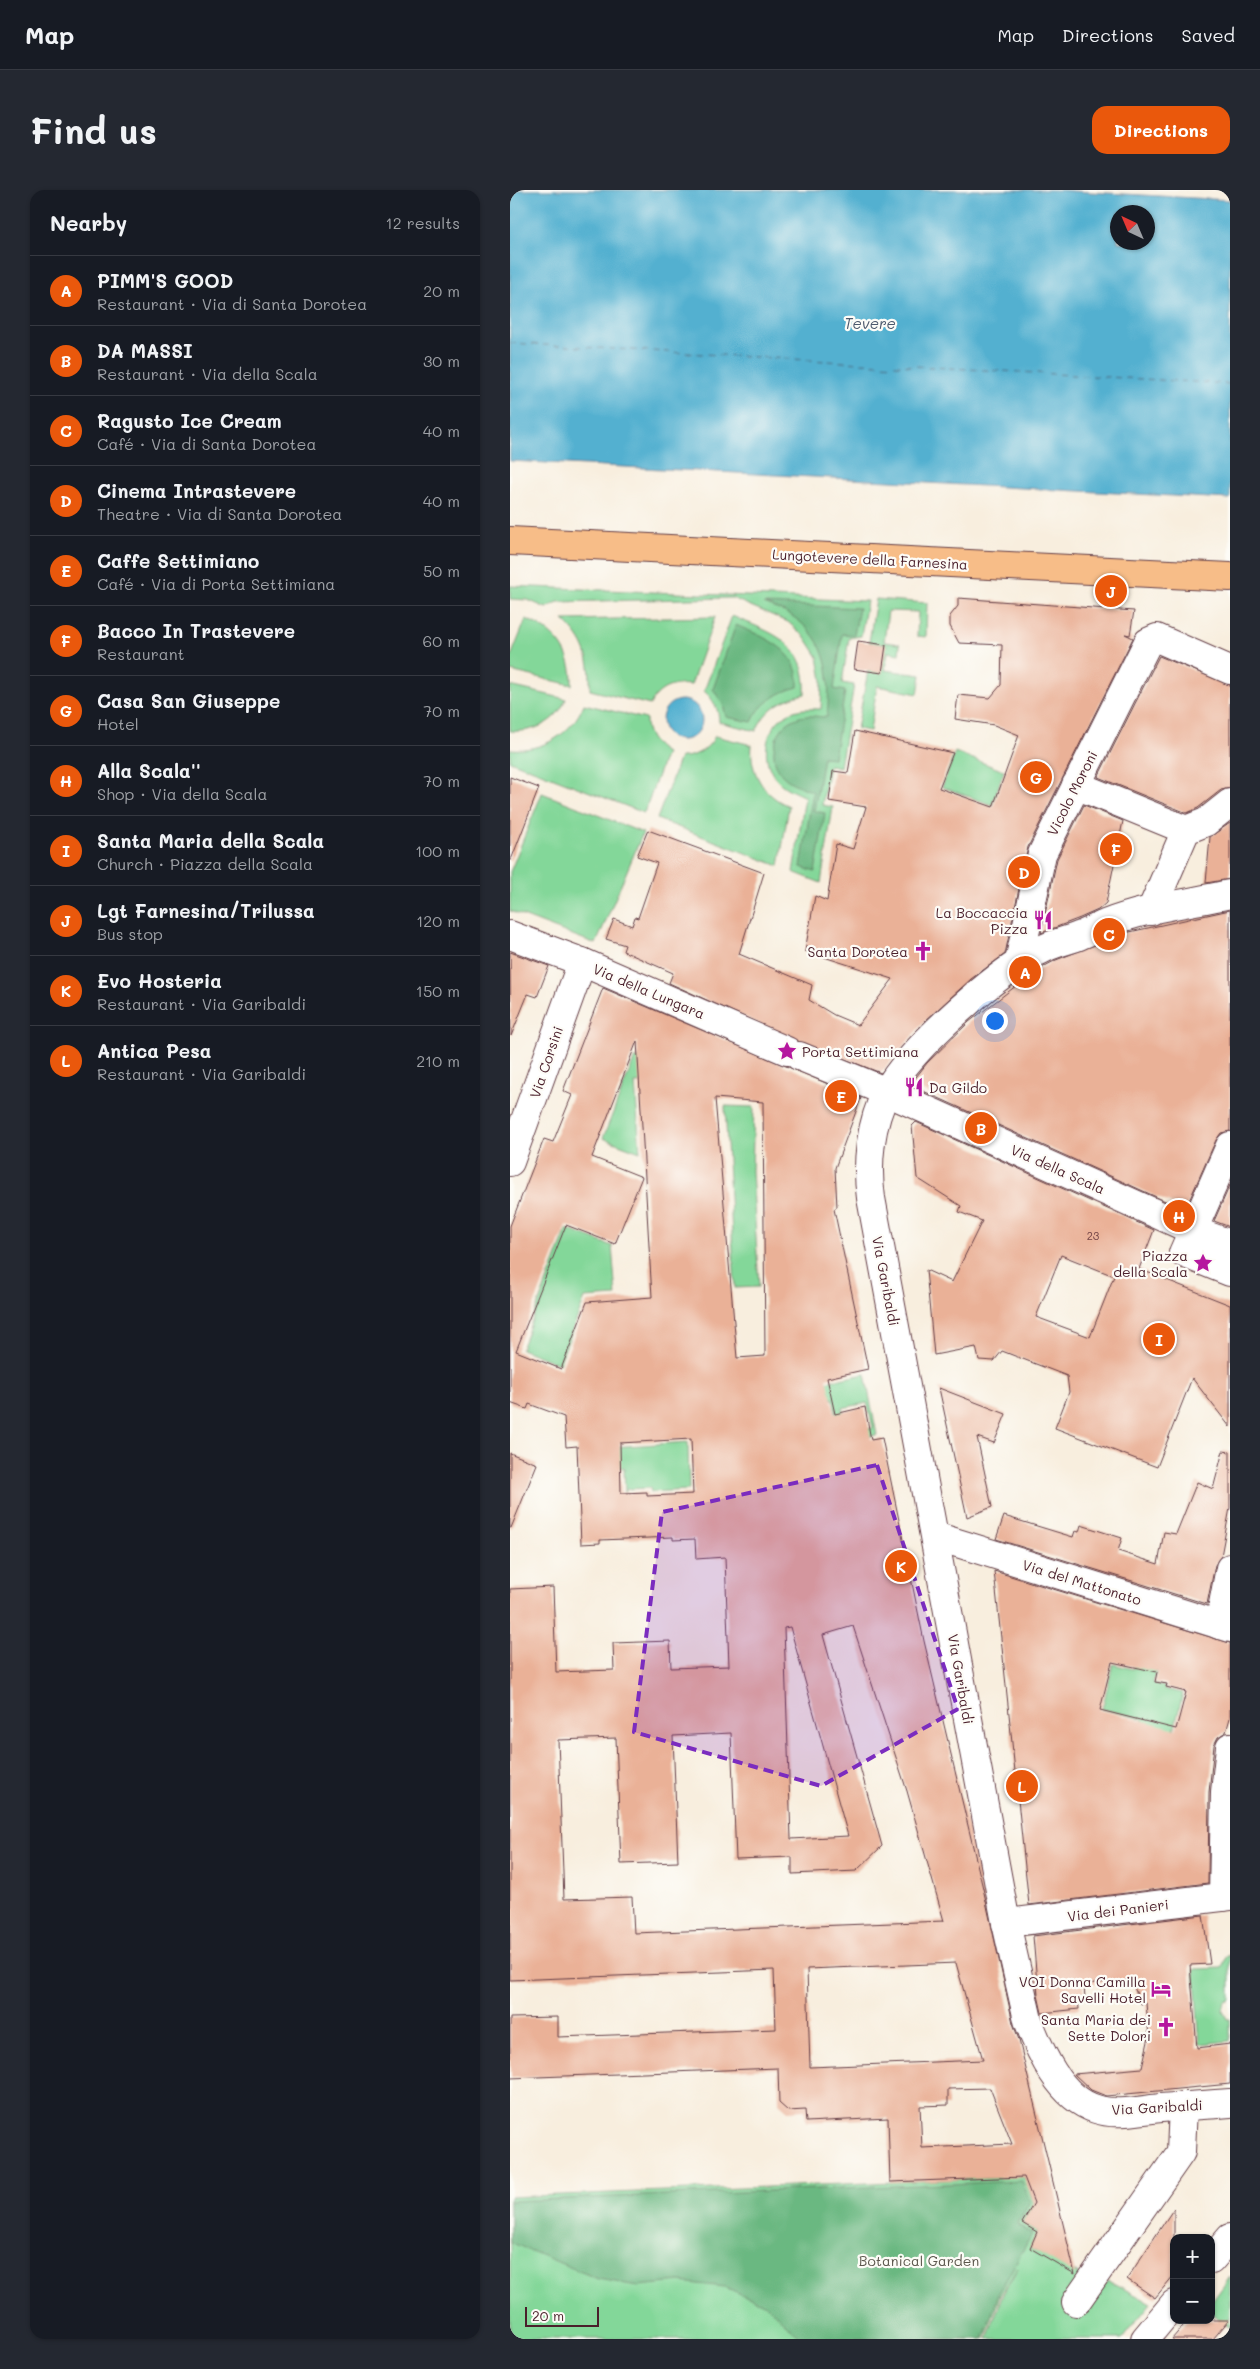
<!DOCTYPE html>
<html lang="en">
<head>
<meta charset="utf-8">
<style>
  :root { --surface:#171b24; --page:#242831; --text:#f1f3f6; --muted:#9ea1a6; --line:#363941; --accent:#ea580c }
  body { margin:0; font-family:Mali,sans-serif; background:var(--page); color:var(--text) }
  .controls { position:absolute; right:15px; bottom:15px; display:grid; overflow:hidden; border-radius:10px; box-shadow:0 1px 4px #0004 }
  .controls button { width:45px; height:45px; display:grid; place-items:center; padding:0; border:0; border-bottom:1px solid var(--line); background:var(--surface); color:var(--text); font:25px sans-serif }
  .compass { position:absolute; left:600px; top:15px; width:45px; height:45px; border-radius:50%; background:var(--surface); box-shadow:0 1px 4px #0004; rotate:316deg }
  .scale { position:absolute; left:15px; bottom:12px; width:74px; box-sizing:border-box; padding-left:5px; border:2px solid #4a1f2b; border-top:0; font-size:14px; line-height:18px; white-space:nowrap; color:#4a1f2b; -webkit-text-stroke:4px #fdfcf7; paint-order:stroke }
  .you { position:absolute; left:484px; top:830px; width:18px; height:18px; margin:-12px; border:4px solid #fff; border-radius:50%; background:#1a73e8; box-shadow:0 0 0 8px #1a73e833 }
  .badge { display:grid; place-items:center; width:32px; height:32px; border-radius:50%; background:var(--accent); color:#fff; font-size:16px; font-weight:700 }
  .pin { position:absolute; translate:-50% -50%; border:2px solid #fff; box-shadow:0 1px 5px #0006 }
  .list { margin:0; padding:0; list-style:none }
  h2 { display:flex; justify-content:space-between; align-items:center; height:65px; margin:0; padding:0 20px; font-size:21px }
  h2 small { font-size:16px; font-weight:400; color:var(--muted) }
  .list li { display:grid; grid-template-columns:32px 1fr auto; gap:15px; align-items:center; box-sizing:border-box; height:70px; padding:0 20px; border-top:1px solid var(--line) }
  .list b { display:block; font-size:19px; white-space:nowrap }
  .list p { margin:0; font-size:16px; white-space:nowrap; color:var(--muted) }
  .list em { font-size:16px; font-style:normal; color:var(--muted) }
  .map { position:relative; flex:none; width:720px; height:2149px; overflow:hidden; border-radius:15px }
  header { display:flex; align-items:center; gap:30px; box-sizing:border-box; height:70px; padding:0 25px; background:var(--surface); border-bottom:1px solid var(--line) }
  header strong { font-size:24px }
  nav { display:flex; gap:28px; margin-inline-start:auto; font-size:18px }
  .intro { display:flex; align-items:center; justify-content:space-between; box-sizing:border-box; height:120px; padding:0 30px }
  h1 { margin:0; font-size:35px }
  .button { padding:12px 22px; border-radius:15px; background:var(--accent); color:#fff; font-size:18px; font-weight:700 }
  main { display:flex; gap:30px; padding:0 30px }
  aside { flex:1; background:var(--surface); border-radius:15px; box-shadow:0 1px 4px #0004 }
  .map>svg:first-child { display:block }
  .green { fill:#83d799; stroke:#667b62 }
  .forest { fill:#6ab881; stroke:#5a6c56 }
  .water { fill:#52b0d0; stroke:#4e687e; fill-rule:evenodd }
  .lines { fill:none; stroke-linecap:round; stroke-linejoin:round }
  .ferry { stroke:#4d596d; stroke-width:1; stroke-dasharray:6 5; stroke-linecap:butt }
  .building { fill:#eab197; fill-rule:evenodd }
  .minor-casing { stroke:#643e46; stroke-width:30 }
  .major-casing { stroke:#643e46; stroke-width:30 }
  .minor { stroke:#fff; stroke-width:28 }
  .major { stroke:#f7bd88; stroke-width:28 }
  .marked { fill:#7b2cbf; fill-opacity:0.2; stroke:#7b2cbf; stroke-width:4; stroke-dasharray:10 6; stroke-linejoin:round }
  .labels { text-anchor:middle; dominant-baseline:central; stroke-width:4.5; stroke-linejoin:round; paint-order:stroke }
  .number-label { font-size:11px; fill:#724446 }
  .street-label { font-size:14px; fill:#4a1f2b; stroke:#fdfcf7 }
  .poi-label { font-size:14px; fill:#4a1f2b; stroke:#fdfcf7; text-anchor:end }
  .park-label { font-size:14px; fill:#5b564c; stroke:#fdfcf7 }
  .water-label { font-size:15px; font-style:italic; fill:#4d596d; stroke:#fdfcf7 }
</style>
</head>
<body>
<header>
<strong>Map</strong>
<nav><a>Map</a><a>Directions</a><a>Saved</a></nav>
</header>
<div class="intro"><h1>Find us</h1><a class="button">Directions</a></div>
<main>
<aside>
<h2>Nearby<small>12 results</small></h2>
<ul class="list">
<li><span class="badge">A</span><div><b>PIMM'S GOOD</b><p>Restaurant · Via di Santa Dorotea</p></div><em>20 m</em></li>
<li><span class="badge">B</span><div><b>DA MASSI</b><p>Restaurant · Via della Scala</p></div><em>30 m</em></li>
<li><span class="badge">C</span><div><b>Ragusto Ice Cream</b><p>Café · Via di Santa Dorotea</p></div><em>40 m</em></li>
<li><span class="badge">D</span><div><b>Cinema Intrastevere</b><p>Theatre · Via di Santa Dorotea</p></div><em>40 m</em></li>
<li><span class="badge">E</span><div><b>Caffe Settimiano</b><p>Café · Via di Porta Settimiana</p></div><em>50 m</em></li>
<li><span class="badge">F</span><div><b>Bacco In Trastevere</b><p>Restaurant</p></div><em>60 m</em></li>
<li><span class="badge">G</span><div><b>Casa San Giuseppe</b><p>Hotel</p></div><em>70 m</em></li>
<li><span class="badge">H</span><div><b>Alla Scala''</b><p>Shop · Via della Scala</p></div><em>70 m</em></li>
<li><span class="badge">I</span><div><b>Santa Maria della Scala</b><p>Church · Piazza della Scala</p></div><em>100 m</em></li>
<li><span class="badge">J</span><div><b>Lgt Farnesina/Trilussa</b><p>Bus stop</p></div><em>120 m</em></li>
<li><span class="badge">K</span><div><b>Evo Hosteria</b><p>Restaurant · Via Garibaldi</p></div><em>150 m</em></li>
<li><span class="badge">L</span><div><b>Antica Pesa</b><p>Restaurant · Via Garibaldi</p></div><em>210 m</em></li>
</ul>
</aside>
<div class="map">
<svg width="720" height="2149" viewBox="0 0 720 2149">
  <rect width="100%" height="100%" fill="#fdfcf7"/>
  <filter id="ink" filterUnits="userSpaceOnUse"><feTurbulence type="fractalNoise" baseFrequency=".02" numOctaves="2"/><feDisplacementMap in="SourceGraphic" scale="10" xChannelSelector="R" yChannelSelector="G"/><feConvolveMatrix kernelMatrix="1 2 1 2 8 2 1 2 1" color-interpolation-filters="sRGB"/></filter>
  <filter id="wash" filterUnits="userSpaceOnUse"><feTurbulence type="fractalNoise" baseFrequency=".0096" numOctaves="4" result="noise"/><feDisplacementMap in="SourceGraphic" scale="20" xChannelSelector="R" yChannelSelector="G"/><feGaussianBlur stdDeviation="1.12" result="paint"/><feColorMatrix in="noise" values="0 0 0 0 0 0 0 0 0 0 0 0 0 0 0 0 0 1.4 0 .05"/><feComposite in="paint" operator="in"/></filter>
  <g filter="url(#wash)">
    <rect width="100%" height="100%" fill="#f8eede"/>
    <!-- green -->
    <g class="green">
      <path d="M 0,396 L 357,411 L 351,446 L 339,448 L 332,493 L 344,495 L 330,577 L 319,575 L 312,615 L 323,617 L 311,693 L 283,682 L 295,607 C 285,602 273,598 266,589 C 248,567 256,531 284,521 C 293,518 302,519 311,519 L 312,490 L 308,467 L 295,447 L 278,432 L 222,408 L 48,412 L 36,418 L 18,410 L 0,409 Z"/>
      <polygon points="366,409 417,413 416,447 407,446 408,422 378,421 374,452 390,454 389,464 378,462 375,480 411,485 408,504 367,496 360,541 347,539 358,481 372,483 376,455 359,452"/>
      <path d="M 222,426 C 262,443 298,452 295,504 C 272,509 256,518 246,541 L 209,532 C 209,519 203,509 194,501 Z"/>
      <path d="M 205,427 L 181,495 C 163,493 148,498 140,515 L 80,500 C 81,470 76,451 53,430 Z"/>
      <path d="M 16,429 C 46,442 63,462 62,495 L 0,481 L 0,469 Z"/>
      <path d="M 0,496 L 56,509 C 47,532 24,543 0,541 Z"/>
      <path d="M 74,514 L 136,529 C 135,543 144,556 156,563 L 134,623 L 0,571 L 0,559 C 33,562 62,544 74,514 Z"/>
      <path d="M 205,546 L 242,555 C 239,582 254,606 279,616 L 269,676 L 147,629 L 170,567 C 184,568 199,559 205,546 Z"/>
      <polygon points="445,562 494,581 482,615 432,597"/>
      <polygon points="32,603 133,643 86,754 0,721 0,682"/>
      <polygon points="125,867 178,890 125,893 130,962 93,948"/>
      <polygon points="215,916 244,917 242,981 249,1097 225,1098"/>
      <polygon points="57,1039 102,1056 106,1106 75,1108 49,1174 11,1159"/>
      <polygon points="355,1184 367,1245 357,1247 356,1239 363,1238 357,1213 332,1218 334,1225 327,1227 323,1208 294,1214 290,1197"/>
      <polygon points="178,1252 179,1300 141,1302 140,1298 117,1299 115,1303 114,1278 72,1279 71,1259"/>
      <polygon points="624,1471 647,1477 643,1493 655,1496 654,1499 673,1503 660,1557 629,1549 633,1529 592,1519 603,1474 623,1479"/>
      <polygon points="720,1765 720,1810 715,1812 713,1821 717,1829 720,1829 720,1851 690,1854 684,1779 712,1778 716,1767"/>
      <polygon points="514,1987 524,2013 512,2033 527,2042 520,2058 588,2094 593,2095 599,2091 641,2113 612,2149 477,2149 493,2104 508,2077 491,2104 475,2149 0,2149 0,2007"/>
      <polygon points="720,2087 720,2138 701,2122 701,2113"/>
    </g>
    <!-- forest -->
    <g class="forest">
      <path d="M 254,414 L 349,418 L 344,445 L 332,444 L 324,499 L 335,501 L 324,568 L 313,567 L 304,621 L 315,623 L 305,682 L 291,677 L 303,602 C 293,597 281,594 273,586 C 256,568 264,536 287,528 C 297,524 307,527 317,527 C 321,487 320,451 282,426 C 274,421 263,418 254,414 Z"/>
      <path d="M 226,435 C 255,448 290,459 288,497 C 268,502 250,513 242,532 L 216,527 L 213,514 L 203,499 Z"/>
      <polygon points="512,1991 520,2012 507,2034 522,2044 489,2103 473,2149 292,2149 256,2115 215,2097 170,2092 128,2096 88,2089 0,2052 0,2011"/>
    </g>
    <!-- water -->
    <g class="water">
      <path d="M 0,0 L 544,0 L 720,10 L 720,309 L 0,271 ZM 608,22 L 638,22 L 638,52 L 608,52 Z"/>
      <circle cx="172" cy="530" r="20"/>
    </g>
    <g class="lines">
      <!-- ferry -->
      <polyline class="ferry" points="0,153 720,194"/>
    </g>
    <g id="blocks">
      <!-- building -->
      <g class="building">
        <polygon points="448,408 624,421 620,445 615,444 623,448 518,657 495,764 461,789 415,831 371,883 288,851 159,793 163,783 113,761 115,755 96,749 104,729 122,736 125,727 128,728 147,673 127,666 138,640 254,683 229,764 302,795 299,810 324,825 348,835 383,789 295,761 305,706 317,711 326,654 343,659 356,617 319,611 323,581 338,583 345,541 443,563 429,598 483,617 509,545 484,535 445,529 448,505 480,508 491,495 492,455 449,453 440,436 440,426 448,416"/>
        <polygon points="348,451 376,455 372,483 344,479"/>
        <polygon points="649,466 720,495 720,598 711,600 688,618 677,623 588,587"/>
        <polygon points="0,587 29,598 1,670 0,670"/>
        <polygon points="574,615 613,631 596,713 588,720 570,728 531,743 547,669"/>
        <polygon points="720,633 720,689 696,693 700,647"/>
        <polygon points="720,720 720,941 711,943 706,950 675,1020 400,895 417,873 459,832 524,782 546,770 615,743"/>
        <polygon points="0,762 39,776 27,807 18,804 1,846"/>
        <path d="M 93,798 L 351,908 L 325,978 L 327,1017 L 324,1019 L 358,1179 L 317,1188 L 325,1224 L 355,1217 L 361,1250 L 372,1248 L 414,1451 L 475,1707 L 503,1833 L 509,1850 L 565,2084 L 520,2058 L 527,2042 L 512,2033 L 524,2013 L 514,1987 L 380,1992 L 378,1928 L 296,1932 L 295,1920 L 278,1921 L 269,1913 L 268,1878 L 0,1888 L 0,1828 L 48,1827 L 48,1847 L 266,1839 L 264,1780 L 0,1790 L 0,1399 L 43,1397 L 46,1482 L 104,1480 L 103,1453 L 160,1451 L 161,1478 L 219,1476 L 215,1367 L 186,1369 L 185,1349 L 163,1350 L 163,1347 L 90,1350 L 90,1353 L 71,1354 L 67,1256 L 56,1257 L 54,1227 L 19,1214 L 17,1219 L 0,1213 L 0,1036 L 34,949 L 43,952 L 62,905 L 53,901 ZM 127,851 L 142,1107 L 77,1112 L 51,1179 L 6,1161 L 56,1035 L 105,1054 L 132,987 L 82,967 ZM 205,908 L 253,912 L 255,1166 L 227,1168 ZM 181,1249 L 183,1304 L 137,1306 L 137,1302 L 111,1303 L 110,1253 ZM 343,1436 L 397,1601 L 434,1731 L 124,1743 L 122,1707 L 54,1709 L 48,1550 L 106,1548 L 111,1674 L 168,1672 L 163,1546 L 221,1543 L 226,1669 L 282,1667 L 282,1684 L 346,1681 L 372,1656 L 313,1445 ZM 280,1437 L 338,1646 L 281,1649 L 274,1438 ZM 446,1773 L 473,1870 L 300,1877 L 297,1779 ZM 480,1898 L 502,1954 L 412,1958 L 410,1916 L 438,1915 L 438,1899 Z"/>
        <path d="M 406,932 L 644,1040 L 629,1079 L 720,1115 L 720,1237 L 682,1188 L 647,1277 L 545,1238 L 559,1202 L 557,1186 L 492,1161 L 484,1171 L 469,1170 L 466,1157 L 424,1165 L 416,1080 L 442,1092 L 472,1031 L 449,1022 L 451,1016 L 407,988 L 402,936 ZM 551,1065 L 604,1086 L 580,1147 L 526,1127 Z"/>
        <polygon points="720,995 720,1037 704,1031"/>
        <polygon points="429,1198 496,1224 484,1253 467,1247 482,1317 457,1327"/>
        <polygon points="713,1261 720,1262 720,1318 711,1366 705,1375 697,1414 486,1349 494,1326 563,1347 565,1341 569,1342 571,1335 612,1348 608,1361 648,1374 654,1342 666,1344 687,1292 703,1299"/>
        <polygon points="0,1263 27,1274 1,1338 0,1338"/>
        <path d="M 484,1381 L 720,1453 L 720,1528 L 716,1542 L 708,1547 L 704,1555 L 699,1602 L 698,1693 L 519,1715 ZM 602,1472 L 647,1482 L 645,1492 L 657,1494 L 656,1497 L 676,1502 L 666,1539 L 590,1520 Z"/>
        <polygon points="693,1725 700,1774 680,1775 687,1858 720,1854 720,1894 596,1906 581,1900 564,1884 632,1878 639,1847 636,1813 631,1814 621,1790 574,1794 575,1808 568,1808 569,1819 532,1823 528,1805 523,1746"/>
        <polygon points="664,2018 664,2085 645,2108 617,2089"/>
        <polygon points="678,2130 719,2130 703,2149 662,2149"/>
      </g>
    </g>
  </g>
  <g filter="url(#ink)">
    <use href="#blocks" fill-opacity="0" stroke="#643e46" stroke-width="1"/>
    <g class="lines">
      <defs>
        <g id="minor">
          <polyline points="566,595 676,640"/>
          <path d="M 720,704 C 679,713 634,718 595,734 C 587,737 579,742 571,745 C 560,750 547,752 535,758 C 489,779 402,857 377,901 C 360,933 356,974 361,1008 L 496,1733 L 518,1830 C 530,1862 550,1908 586,1919 C 605,1926 631,1920 651,1918 C 674,1916 697,1915 720,1913"/>
          <polyline points="641,721 676,640 696,632 720,613"/>
          <polyline points="0,745 72,772 277,861"/>
          <polyline points="509,772 532,664 638,452 647,448 720,480"/>
          <polyline points="289,866 377,902 682,1040 720,1054"/>
          <polyline points="720,956 673,1063 720,1082"/>
          <polyline points="0,972 72,772"/>
          <polyline points="425,1346 720,1438"/>
          <polyline points="709,1435 720,1378"/>
          <polyline points="713,1707 715,1602 720,1557"/>
          <polyline points="496,1733 720,1706"/>
          <polyline points="701,2070 720,2048"/>
          <polyline points="566,2112 671,1962 673,1916"/>
          <polyline points="635,2149 664,2114"/>
        </g>
        <polyline id="major" points="0,351 720,387"/>
      </defs>
      <!-- minor casing -->
      <use href="#minor" class="minor-casing"/>
      <!-- major casing -->
      <use href="#major" class="major-casing"/>
      <!-- minor -->
      <use href="#minor" class="minor"/>
      <!-- major -->
      <use href="#major" class="major"/>
    </g>
  </g>
  <!-- marked area -->
  <path class="marked" d="M 367,1275 L 448,1519 L 311,1596 L 124,1542 L 152,1322 Z"/>
  <!-- icons -->
  <defs>
    <symbol id="restaurant-bare" viewBox="-9 -9 18 18"><path d="M-5-6h1v4h1v-4h1v4h1v-4h1v5L-1.5 .5V6h-2V.5L-5-1ZM5-6V6H3V1.5H1.5Q1.5-4 5-6Z" fill="#b5179e" stroke="#fdfcf7" stroke-width="2.5" paint-order="stroke"/></symbol>
    <symbol id="church-bare" viewBox="-9 -9 18 18"><path d="M-1.2-6h2.4v3.5h3.3v2.4h-3.3V6h-2.4V-.1h-3.3v-2.4h3.3Z" fill="#b5179e" stroke="#fdfcf7" stroke-width="2.5" paint-order="stroke"/></symbol>
    <symbol id="sight-bare" viewBox="-9 -9 18 18"><path d="M0-6L1.8-2.2L6-1.7L2.9 1.2L3.7 5.4L0 3.3L-3.7 5.4L-2.9 1.2L-6-1.7L-1.8-2.2Z" fill="#b5179e" stroke="#fdfcf7" stroke-width="2.5" paint-order="stroke"/></symbol>
    <symbol id="hotel-bare" viewBox="-9 -9 18 18"><path d="M-6-4.5h1.5V1H6V5H4.5V3h-9V5H-6ZM-4 0a1.8 1.8 0 1 1 3.6 0ZM.5 0V-2.5h3Q6-2.5 6 0Z" fill="#b5179e" stroke="#fdfcf7" stroke-width="2.5" paint-order="stroke"/></symbol>
  </defs>
  <g fill-rule="evenodd">
    <use href="#restaurant-bare" x="519" y="716" width="28" height="28"/>
    <use href="#church-bare" x="399" y="747" width="28" height="28"/>
    <use href="#sight-bare" x="263" y="847" width="28" height="28"/>
    <use href="#restaurant-bare" x="390" y="883" width="28" height="28"/>
    <use href="#sight-bare" x="679" y="1059" width="28" height="28"/>
    <use href="#hotel-bare" x="637" y="1785" width="28" height="28"/>
    <use href="#church-bare" x="642" y="1823" width="28" height="28"/>
  </g>
  <g class="labels">
    <!-- number labels -->
    <g class="number-label">
      <text x="583" y="1045">23</text>
    </g>
    <!-- street labels -->
    <g class="street-label">
      <text transform="translate(360 369) rotate(3)">Lungotevere della Farnesina</text>
      <text transform="translate(562 603) rotate(-63)">Vicolo Moroni</text>
      <text transform="translate(139 801) rotate(23)">Via della Lungara</text>
      <text transform="translate(36 872) rotate(-71)">Via Corsini</text>
      <text transform="translate(548 979) rotate(24)">Via della Scala</text>
      <text transform="translate(376 1091) rotate(79)">Via Garibaldi</text>
      <text transform="translate(572 1392) rotate(17)">Via del Mattonato</text>
      <text transform="translate(451 1489) rotate(80)">Via Garibaldi</text>
      <text transform="translate(608 1720) rotate(-7)">Via dei Panieri</text>
      <text transform="translate(647 1917) rotate(-3)">Via Garibaldi</text>
    </g>
    <!-- poi labels -->
    <g class="poi-label">
      <text x="518" y="722">La Boccaccia<tspan x="518" dy="16">Pizza</tspan></text>
      <text x="398" y="761">Santa Dorotea</text>
      <text x="292" y="861" text-anchor="start">Porta Settimiana</text>
      <text x="419" y="897" text-anchor="start">Da Gildo</text>
      <text x="678" y="1065">Piazza<tspan x="678" dy="16">della Scala</tspan></text>
      <text x="636" y="1791">VOI Donna Camilla<tspan x="636" dy="16">Savelli Hotel</tspan></text>
      <text x="641" y="1829">Santa Maria dei<tspan x="641" dy="16">Sette Dolori</tspan></text>
    </g>
    <!-- park labels -->
    <g class="park-label">
      <text x="409" y="2070">Botanical Garden</text>
    </g>
    <!-- water labels -->
    <g class="water-label">
      <text x="360" y="133">Tevere</text>
    </g>
  </g>
</svg>
<div class="controls">
<button>+</button>
<button>−</button>
</div>
<svg class="compass" viewBox="-18 -18 36 36"><path d="M0-13l5 13h-10z" fill="#e53935"/><path d="M0 13l5-13h-10z" fill="#9ea1a6"/></svg>
<div class="scale">20 m</div>
<div class="you"></div>
<div class="pin badge" style="left:515px;top:782px">A</div>
<div class="pin badge" style="left:471px;top:938px">B</div>
<div class="pin badge" style="left:599px;top:744px">C</div>
<div class="pin badge" style="left:514px;top:682px">D</div>
<div class="pin badge" style="left:331px;top:906px">E</div>
<div class="pin badge" style="left:606px;top:659px">F</div>
<div class="pin badge" style="left:526px;top:587px">G</div>
<div class="pin badge" style="left:669px;top:1026px">H</div>
<div class="pin badge" style="left:649px;top:1149px">I</div>
<div class="pin badge" style="left:601px;top:401px">J</div>
<div class="pin badge" style="left:391px;top:1376px">K</div>
<div class="pin badge" style="left:512px;top:1596px">L</div>
</div>
</main>
</body>
</html>
